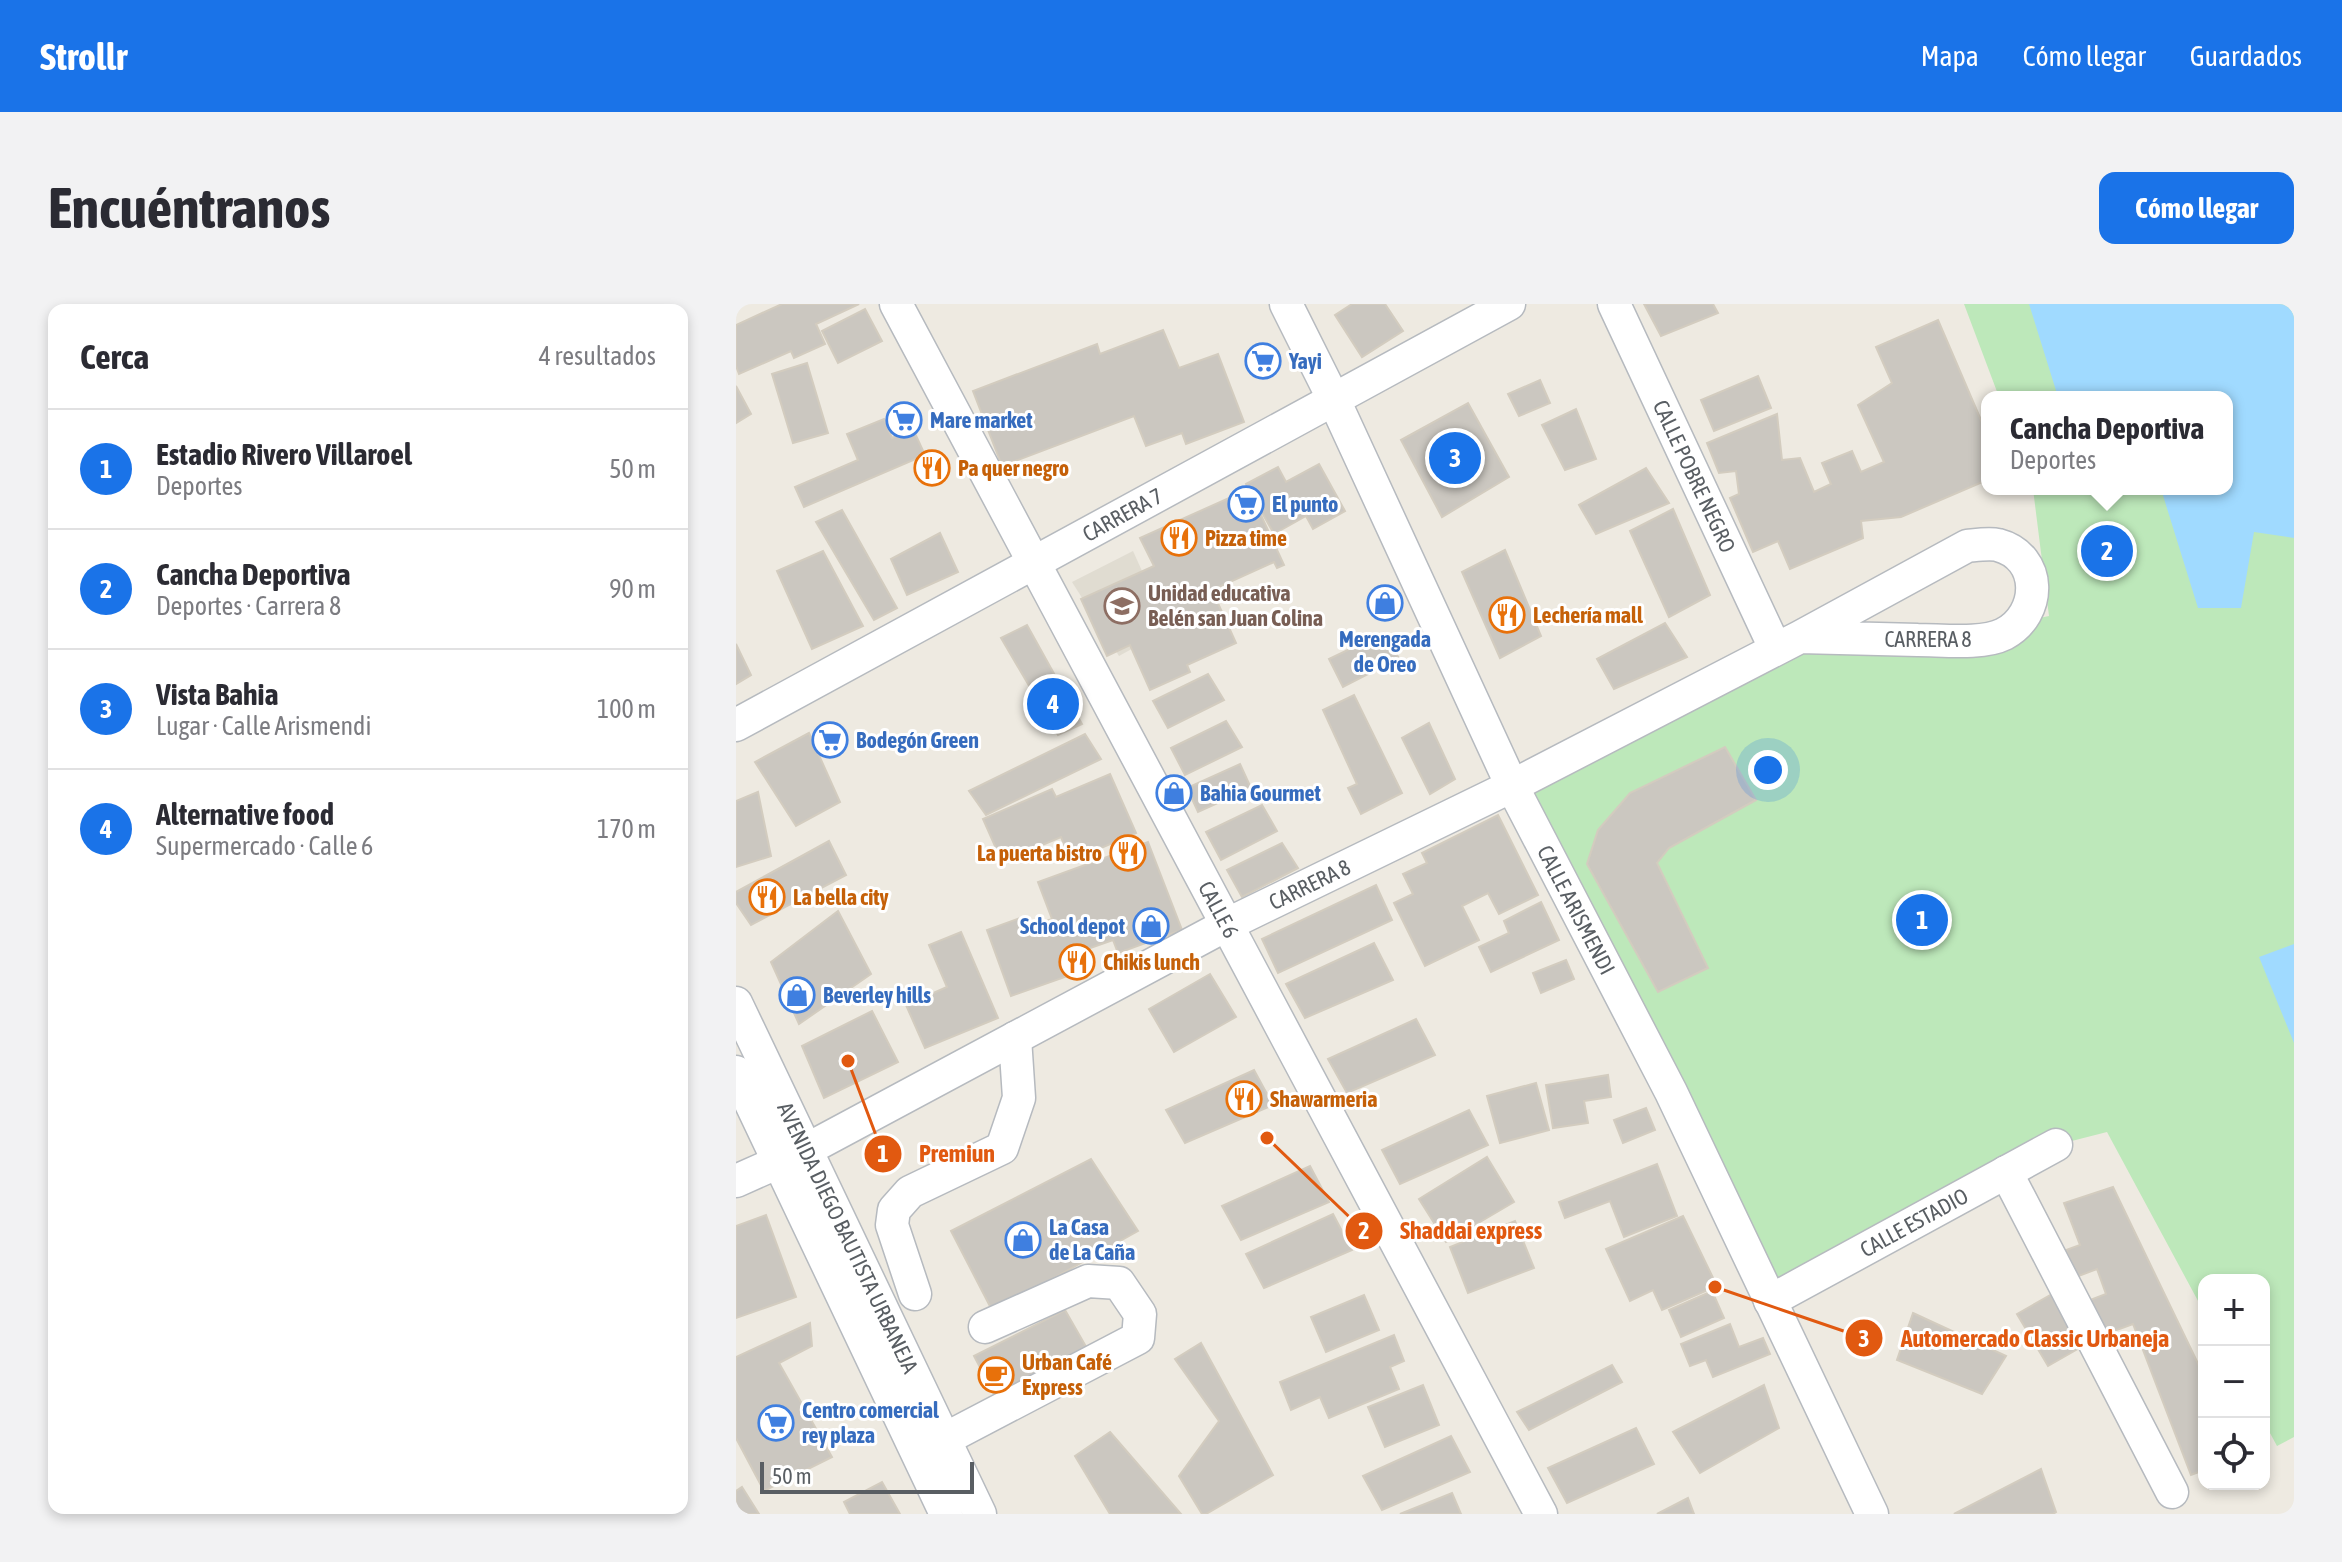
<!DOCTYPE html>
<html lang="es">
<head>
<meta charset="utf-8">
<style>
  :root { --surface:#fff; --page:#f2f2f3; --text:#2b2b33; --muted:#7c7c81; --line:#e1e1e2; --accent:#1a73e8 }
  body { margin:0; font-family:"Asap Condensed",sans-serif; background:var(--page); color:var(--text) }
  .controls { position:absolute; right:24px; bottom:24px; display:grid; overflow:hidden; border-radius:16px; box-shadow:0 4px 12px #0003 }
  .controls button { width:72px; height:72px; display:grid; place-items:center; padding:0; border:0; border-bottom:2px solid var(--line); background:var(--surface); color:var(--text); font:40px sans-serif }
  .scale { position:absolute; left:24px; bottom:20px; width:214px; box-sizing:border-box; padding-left:8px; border:4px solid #595e63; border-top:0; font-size:22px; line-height:28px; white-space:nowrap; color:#595e63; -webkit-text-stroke:6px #fff; paint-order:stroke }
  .you { position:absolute; left:1032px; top:466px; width:28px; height:28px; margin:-20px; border:6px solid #fff; border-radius:50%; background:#1a73e8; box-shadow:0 0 0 12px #1a73e833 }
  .badge { display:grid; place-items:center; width:52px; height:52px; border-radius:50%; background:var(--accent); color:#fff; font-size:26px; font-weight:700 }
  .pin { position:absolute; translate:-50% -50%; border:4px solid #fff; box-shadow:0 2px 8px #0006 }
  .popup { position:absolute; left:1245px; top:87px; width:252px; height:104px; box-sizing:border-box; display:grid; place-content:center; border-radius:16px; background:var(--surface); filter:drop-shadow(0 2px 6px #0005); font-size:26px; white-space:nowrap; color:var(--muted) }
  .popup b { font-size:30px; color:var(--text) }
  .popup::after { content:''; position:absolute; left:50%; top:100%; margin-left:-16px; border:16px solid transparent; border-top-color:var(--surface) }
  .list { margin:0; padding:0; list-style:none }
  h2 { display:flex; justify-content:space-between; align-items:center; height:104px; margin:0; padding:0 32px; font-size:34px }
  h2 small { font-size:26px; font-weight:400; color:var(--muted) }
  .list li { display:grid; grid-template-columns:52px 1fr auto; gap:24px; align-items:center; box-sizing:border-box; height:120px; padding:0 32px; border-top:2px solid var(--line) }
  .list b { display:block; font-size:30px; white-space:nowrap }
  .list p { margin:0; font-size:26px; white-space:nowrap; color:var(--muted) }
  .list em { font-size:26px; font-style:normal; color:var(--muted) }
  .icon { flex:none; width:44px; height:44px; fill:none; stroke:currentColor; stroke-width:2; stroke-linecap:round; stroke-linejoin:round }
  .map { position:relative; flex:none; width:1558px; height:1210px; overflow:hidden; border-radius:16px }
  header { display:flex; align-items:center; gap:48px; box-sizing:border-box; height:112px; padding:0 40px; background:var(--accent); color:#fff }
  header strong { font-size:38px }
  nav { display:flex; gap:44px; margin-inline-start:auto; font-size:28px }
  .intro { display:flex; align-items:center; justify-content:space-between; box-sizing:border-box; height:192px; padding:0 48px }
  h1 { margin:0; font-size:56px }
  .button { padding:20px 36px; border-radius:16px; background:var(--accent); color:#fff; font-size:28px; font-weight:700 }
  main { display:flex; gap:48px; padding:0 48px }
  aside { flex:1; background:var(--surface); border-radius:16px; box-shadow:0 4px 12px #0003 }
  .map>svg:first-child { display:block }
  .education { fill:#e0dcd1 }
  .green { fill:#bde8ba }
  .water { fill:#a0daff }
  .building { fill:#cbc7c0; stroke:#d3ccbf; stroke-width:2 }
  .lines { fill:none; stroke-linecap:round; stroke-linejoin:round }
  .minor-casing { stroke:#b6babf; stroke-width:35 }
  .minor { stroke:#fff; stroke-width:32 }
  .labels { text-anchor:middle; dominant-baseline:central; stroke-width:6; stroke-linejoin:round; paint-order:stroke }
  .shop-label { font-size:22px; font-weight:bold; fill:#366cbe; stroke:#fff; text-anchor:start }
  .food-label { font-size:22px; font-weight:bold; fill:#c56008; stroke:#fff; text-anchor:start }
  .street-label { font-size:22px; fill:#595e63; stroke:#fff }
  .education-label { font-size:22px; font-weight:bold; fill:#785e54; stroke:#fff; text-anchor:start }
  .leader { fill:none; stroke:#e15910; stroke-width:3 }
  .callout-dot { fill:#e15910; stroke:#fff; stroke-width:3 }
  .mark-label { font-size:24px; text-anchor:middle; font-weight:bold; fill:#fff }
  .callout-label { font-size:24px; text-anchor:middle; font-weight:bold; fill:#e15910; stroke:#fff; stroke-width:6; stroke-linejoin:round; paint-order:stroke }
</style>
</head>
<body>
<header>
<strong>Strollr</strong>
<nav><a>Mapa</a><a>Cómo llegar</a><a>Guardados</a></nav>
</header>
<div class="intro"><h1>Encuéntranos</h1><a class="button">Cómo llegar</a></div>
<main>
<aside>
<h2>Cerca<small>4 resultados</small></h2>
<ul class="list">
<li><span class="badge">1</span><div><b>Estadio Rivero Villaroel</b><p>Deportes</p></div><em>50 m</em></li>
<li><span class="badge">2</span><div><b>Cancha Deportiva</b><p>Deportes · Carrera 8</p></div><em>90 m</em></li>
<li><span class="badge">3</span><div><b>Vista Bahia</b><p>Lugar · Calle Arismendi</p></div><em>100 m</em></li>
<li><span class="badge">4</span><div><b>Alternative food</b><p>Supermercado · Calle 6</p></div><em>170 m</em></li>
</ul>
</aside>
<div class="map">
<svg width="1558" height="1210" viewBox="0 0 1558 1210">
  <rect width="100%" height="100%" fill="#eeeae1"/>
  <!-- education -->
  <polygon class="education" points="397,247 432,325 383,352 336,278"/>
  <!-- green -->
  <polygon class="green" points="1228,0 1558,0 1558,1133 1541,1142 1528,1118 1528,976 1468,976 1468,1008 1371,828 1320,841 1034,997 776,482 1064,333 1194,336 1313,312 1297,185 1491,185 1491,93 1263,93"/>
  <!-- water -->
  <g class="water">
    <polygon points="1293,0 1558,0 1558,234 1518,228 1505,304 1462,304 1425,185 1491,185 1491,93 1322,93"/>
    <polygon points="1558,640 1558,739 1523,653"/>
  </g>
  <!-- building -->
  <g class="building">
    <polygon points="46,0 123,0 80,20 89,40 58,54 55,47 3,70 0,62 0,21"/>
    <polygon points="616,0 649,0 667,27 626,53 599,11"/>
    <polygon points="908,0 977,0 982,9 925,32"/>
    <polygon points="129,5 146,37 102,59 86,27"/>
    <polygon points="1202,16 1251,130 1251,176 1165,213 1125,217 1127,234 1054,265 1042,237 1017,248 994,194 1003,190 1000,167 983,169 971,139 1041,110 1046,156 1064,154 1078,188 1095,180 1086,159 1116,147 1125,168 1148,158 1122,101 1156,79 1140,43"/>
    <polygon points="427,26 443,64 482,50 508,118 450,140 446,129 410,142 398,112 266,162 237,87 361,40 364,50"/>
    <polygon points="71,59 92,129 57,139 36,70"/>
    <polygon points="1022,72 1035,104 978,127 965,96"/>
    <polygon points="804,76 814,99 783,112 772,90"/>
    <polygon points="0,82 15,110 0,119"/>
    <polygon points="732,99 773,173 706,213 665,136"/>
    <polygon points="840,105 860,155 829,166 806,121"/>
    <polygon points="148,115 156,134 177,125 189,151 68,203 59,183 122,156 111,130"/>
    <polygon points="583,160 609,207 577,225 570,212 538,230 510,180 542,163 550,178"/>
    <polygon points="910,164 933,199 860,230 843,201"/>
    <polygon points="513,185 548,261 541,264 538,258 476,286 500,339 451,361 454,368 414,386 394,341 371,352 345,295 418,262 404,234"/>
    <polygon points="937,205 974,291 933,313 894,227"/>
    <polygon points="106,206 161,304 138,316 80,218"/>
    <polygon points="204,229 222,268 171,291 155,255"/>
    <polygon points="769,246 805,332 764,354 726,268"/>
    <polygon points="87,247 127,322 76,345 41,267"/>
    <polygon points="929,319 951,353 878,385 861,355"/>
    <polygon points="291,321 346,420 322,431 265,334"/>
    <polygon points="647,329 663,354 607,383 593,355"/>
    <polygon points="0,340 15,371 0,380"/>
    <polygon points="472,370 488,396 432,424 417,397"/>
    <polygon points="618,391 666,489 625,510 612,484 621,480 587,406"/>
    <polygon points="490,417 506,443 449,471 435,444"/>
    <polygon points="693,419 719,475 694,490 666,434"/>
    <polygon points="73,429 104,498 60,522 19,458"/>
    <polygon points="349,430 365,455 250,511 233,487"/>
    <polygon points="989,443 1020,496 933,544 921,559 972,664 922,688 851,560 862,526 894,489"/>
    <polygon points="504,460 515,484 462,508 451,484"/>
    <polygon points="374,470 400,529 335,557 325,533 266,558 247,515 316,485 320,493"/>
    <polygon points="22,488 35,552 0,563 0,497"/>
    <polygon points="526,501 541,527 485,556 470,528"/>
    <polygon points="762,511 802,591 763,610 752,589 726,602 743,636 689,662 658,599 677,590 667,570 691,559 686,549"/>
    <polygon points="93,537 110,571 15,621 0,599 0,588"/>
    <polygon points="412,538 446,626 382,649 377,636 340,649 346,667 275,692 251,626 284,614 288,625 316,615 302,578"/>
    <polygon points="546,539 562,564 506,593 491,566"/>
    <polygon points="640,581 656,616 542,669 526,635"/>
    <polygon points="805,598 823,636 755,668 743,643 773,629 768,617"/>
    <polygon points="102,607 135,670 63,720 35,658"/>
    <polygon points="225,628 262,714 189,744 170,701 211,683 193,641"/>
    <polygon points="638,639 657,676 569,714 550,680"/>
    <polygon points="830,656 838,675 805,689 797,669"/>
    <polygon points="474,670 500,713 438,748 413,705"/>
    <polygon points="136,707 162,758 88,794 66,742"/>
    <polygon points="680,715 699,751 611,789 592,755"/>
    <polygon points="518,766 537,801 449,839 430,806"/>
    <polygon points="872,771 875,793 848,797 852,819 817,824 810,781"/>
    <polygon points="800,779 813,826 764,839 751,792"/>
    <polygon points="910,804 919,826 887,839 878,816"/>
    <polygon points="733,806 752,841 664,880 646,846"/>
    <polygon points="751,853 778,898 710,938 683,895"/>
    <polygon points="355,855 402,927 257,1008 215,927"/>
    <polygon points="921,860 941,912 888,933 874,897 829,914 823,898"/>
    <polygon points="574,862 593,898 505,936 486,902"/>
    <polygon points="1377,883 1468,1072 1468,1166 1455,1171 1397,1020 1367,1031 1354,996 1370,990 1361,965 1340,973 1330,946 1344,941 1328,899"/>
    <polygon points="597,910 616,946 528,984 510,950"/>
    <polygon points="30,911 60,993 0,1014 0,922"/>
    <polygon points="947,912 981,982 926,1006 917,986 894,997 870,945"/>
    <polygon points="779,917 798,964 732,989 714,943"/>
    <polygon points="976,987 988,1014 945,1033 933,1006"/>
    <polygon points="1316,990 1347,1042 1312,1062 1281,1010"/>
    <polygon points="628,991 643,1026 590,1048 575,1013"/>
    <polygon points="329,1006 352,1046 261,1096 238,1052"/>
    <polygon points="1177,1009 1270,1052 1246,1090 1161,1056"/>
    <polygon points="74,1019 76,1042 43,1059 96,1153 28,1187 0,1134 0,1053"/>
    <polygon points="994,1020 1003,1043 1027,1034 1034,1050 977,1073 970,1056 954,1062 945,1040"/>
    <polygon points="658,1031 668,1057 654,1063 663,1085 593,1114 584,1093 555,1106 544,1078"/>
    <polygon points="465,1039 537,1171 470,1210 466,1210 443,1172 483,1117 439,1055"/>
    <polygon points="876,1061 886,1078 793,1126 781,1108"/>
    <polygon points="687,1081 703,1121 649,1143 632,1103"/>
    <polygon points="1028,1081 1043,1124 964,1169 937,1128"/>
    <polygon points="900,1124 918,1160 831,1199 812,1164"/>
    <polygon points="374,1128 445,1210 374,1210 339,1152"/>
    <polygon points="715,1132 734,1168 646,1206 627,1172"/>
    <polygon points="1305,1165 1320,1208 1317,1210 1218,1210"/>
    <polygon points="146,1178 164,1210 114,1210 108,1198"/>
    <polygon points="6,1183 23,1210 0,1210 0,1187"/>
    <polygon points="716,1189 725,1210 664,1210"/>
    <polygon points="952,1194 958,1210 921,1210"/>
  </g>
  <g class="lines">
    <defs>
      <g id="minor">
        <path id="s1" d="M 160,0 L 805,1210"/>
        <path id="s2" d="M 550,0 L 598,96 L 776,482 L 935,788 L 1136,1210"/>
        <path id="s3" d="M 878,0 L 1039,344"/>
        <path id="s4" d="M 0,421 L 773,0"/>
        <path id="s5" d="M 0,699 L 244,1210"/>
        <polyline points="0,768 210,1210"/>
        <polyline points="1270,868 1436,1188"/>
        <path id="s6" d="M 0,877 L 70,846 L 492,620 L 776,482 L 1064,333 L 1231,242 C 1241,241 1253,239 1262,241 C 1307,253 1306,310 1268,330 C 1246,341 1206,336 1182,336 C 1142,335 1103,334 1064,333"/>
        <polyline points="179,990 156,921 158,906 174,888 266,844 283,794 279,734"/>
        <path id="s7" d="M 1034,997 L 1320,841"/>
        <polyline points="209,1135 402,1034 404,1010 383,979 352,977 249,1023"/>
      </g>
    </defs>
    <!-- minor casing -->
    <use href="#minor" class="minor-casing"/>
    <!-- minor -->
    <use href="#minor" class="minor"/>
  </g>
  <!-- icons -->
  <defs>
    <symbol id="supermarket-ring" viewBox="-11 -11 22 22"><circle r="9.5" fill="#fff" stroke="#3f7fe0" stroke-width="1.5"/><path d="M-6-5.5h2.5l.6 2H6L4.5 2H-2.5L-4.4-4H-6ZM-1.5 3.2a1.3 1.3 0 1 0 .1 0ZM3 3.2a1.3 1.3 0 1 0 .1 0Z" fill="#3f7fe0"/></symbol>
    <symbol id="restaurant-ring" viewBox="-11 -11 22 22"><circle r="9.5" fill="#fff" stroke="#e8710a" stroke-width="1.5"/><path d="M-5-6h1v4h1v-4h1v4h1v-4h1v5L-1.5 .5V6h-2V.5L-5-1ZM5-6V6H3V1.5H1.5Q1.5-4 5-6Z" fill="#e8710a"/></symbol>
    <symbol id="shop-ring" viewBox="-11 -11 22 22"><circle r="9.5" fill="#fff" stroke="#3f7fe0" stroke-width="1.5"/><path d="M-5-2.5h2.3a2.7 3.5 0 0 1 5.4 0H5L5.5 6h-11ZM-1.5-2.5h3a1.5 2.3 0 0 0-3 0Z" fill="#3f7fe0"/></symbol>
    <symbol id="school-ring" viewBox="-11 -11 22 22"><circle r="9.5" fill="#fff" stroke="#8d6e63" stroke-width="1.5"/><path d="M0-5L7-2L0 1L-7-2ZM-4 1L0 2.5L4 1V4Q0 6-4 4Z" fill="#8d6e63"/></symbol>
    <symbol id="cafe-ring" viewBox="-11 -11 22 22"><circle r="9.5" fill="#fff" stroke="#e8710a" stroke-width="1.5"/><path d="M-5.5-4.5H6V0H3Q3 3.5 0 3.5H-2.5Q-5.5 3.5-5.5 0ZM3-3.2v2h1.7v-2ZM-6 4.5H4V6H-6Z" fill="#e8710a"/></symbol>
  </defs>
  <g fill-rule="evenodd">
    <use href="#supermarket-ring" x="507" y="37" width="40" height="40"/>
    <use href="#supermarket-ring" x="148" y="96" width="40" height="40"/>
    <use href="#restaurant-ring" x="176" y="144" width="40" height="40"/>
    <use href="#supermarket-ring" x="490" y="180" width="40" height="40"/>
    <use href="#restaurant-ring" x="423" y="214" width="40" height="40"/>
    <use href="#shop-ring" x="629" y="279" width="40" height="40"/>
    <use href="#school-ring" x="366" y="282" width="40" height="40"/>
    <use href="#restaurant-ring" x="751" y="291" width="40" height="40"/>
    <use href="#supermarket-ring" x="74" y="416" width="40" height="40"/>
    <use href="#shop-ring" x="418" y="469" width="40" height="40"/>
    <use href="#restaurant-ring" x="372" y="529" width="40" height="40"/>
    <use href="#restaurant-ring" x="11" y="573" width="40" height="40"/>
    <use href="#shop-ring" x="395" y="602" width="40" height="40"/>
    <use href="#restaurant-ring" x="321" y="638" width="40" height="40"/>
    <use href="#shop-ring" x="41" y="671" width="40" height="40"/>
    <use href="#restaurant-ring" x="488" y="775" width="40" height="40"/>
    <use href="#shop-ring" x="267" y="916" width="40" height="40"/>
    <use href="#cafe-ring" x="240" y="1051" width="40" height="40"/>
    <use href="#supermarket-ring" x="20" y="1099" width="40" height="40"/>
  </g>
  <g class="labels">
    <!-- shop labels -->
    <g class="shop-label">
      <text x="553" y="57">Yayi</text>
      <text x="194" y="116">Mare market</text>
      <text x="536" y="200">El punto</text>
      <text x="649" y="335" text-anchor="middle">Merengada<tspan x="649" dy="25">de Oreo</tspan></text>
      <text x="120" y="436">Bodegón Green</text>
      <text x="464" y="489">Bahia Gourmet</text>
      <text x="389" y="622" text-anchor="end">School depot</text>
      <text x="87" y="691">Beverley hills</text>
      <text x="313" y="923">La Casa<tspan x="313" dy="25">de La Caña</tspan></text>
      <text x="66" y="1106">Centro comercial<tspan x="66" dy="25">rey plaza</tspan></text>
    </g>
    <!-- food labels -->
    <g class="food-label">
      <text x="222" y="164">Pa quer negro</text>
      <text x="469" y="234">Pizza time</text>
      <text x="797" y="311">Lechería mall</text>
      <text x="366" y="549" text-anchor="end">La puerta bistro</text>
      <text x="57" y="593">La bella city</text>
      <text x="367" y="658">Chikis lunch</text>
      <text x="534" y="795">Shawarmeria</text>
      <text x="286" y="1058">Urban Café<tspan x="286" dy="25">Express</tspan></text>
    </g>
    <!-- street labels -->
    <g class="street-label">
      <text stroke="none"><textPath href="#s3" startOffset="190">CALLE POBRE NEGRO</textPath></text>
      <text stroke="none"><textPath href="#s4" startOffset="440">CARRERA 7</textPath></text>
      <text x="1192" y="335">CARRERA 8</text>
      <text stroke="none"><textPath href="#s6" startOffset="646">CARRERA 8</textPath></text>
      <text stroke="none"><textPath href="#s1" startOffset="686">CALLE 6</textPath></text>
      <text stroke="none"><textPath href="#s2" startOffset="672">CALLE ARISMENDI</textPath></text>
      <text stroke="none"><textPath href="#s7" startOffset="164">CALLE ESTADIO</textPath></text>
      <text stroke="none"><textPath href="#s5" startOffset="260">AVENIDA DIEGO BAUTISTA URBANEJA</textPath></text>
    </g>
    <!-- education labels -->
    <g class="education-label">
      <text x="412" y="289">Unidad educativa<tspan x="412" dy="25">Belén san Juan Colina</tspan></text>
    </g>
  </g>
  <!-- callouts -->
  <path class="leader" d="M112 757L147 850M531 834L628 927M979 983L1128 1034"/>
  <g class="callout-dot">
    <circle cx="112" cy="757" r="8"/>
    <circle cx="531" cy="834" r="8"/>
    <circle cx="979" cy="983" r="8"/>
    <circle cx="147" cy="850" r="20"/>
    <circle cx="628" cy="927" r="20"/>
    <circle cx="1128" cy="1034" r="20"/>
  </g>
  <g class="mark-label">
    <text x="147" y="858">1</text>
    <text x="628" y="935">2</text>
    <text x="1128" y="1043">3</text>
  </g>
  <g class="callout-label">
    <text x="221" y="858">Premiun</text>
    <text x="735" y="935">Shaddai express</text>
    <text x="1299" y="1043">Automercado Classic Urbaneja</text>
  </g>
</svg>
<div class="controls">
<button>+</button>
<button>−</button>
<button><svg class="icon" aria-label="locate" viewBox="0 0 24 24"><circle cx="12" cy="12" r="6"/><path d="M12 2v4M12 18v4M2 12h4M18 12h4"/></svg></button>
</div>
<div class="scale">50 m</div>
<div class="you"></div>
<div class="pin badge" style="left:1186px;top:616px">1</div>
<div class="pin badge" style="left:1371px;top:247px">2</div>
<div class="popup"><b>Cancha Deportiva</b>Deportes</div>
<div class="pin badge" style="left:719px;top:154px">3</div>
<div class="pin badge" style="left:317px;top:400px">4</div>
</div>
</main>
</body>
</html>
